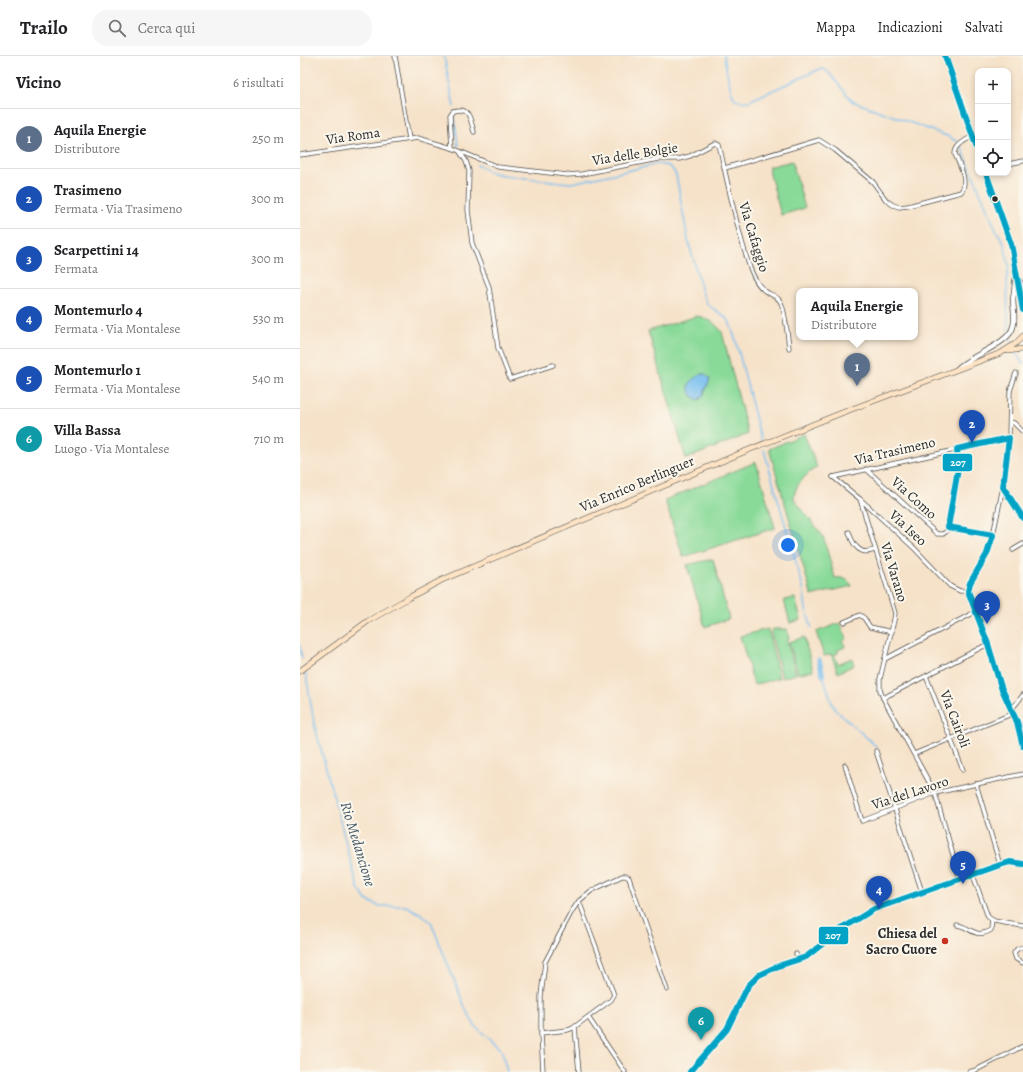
<!DOCTYPE html>
<html lang="it">
<head>
<meta charset="utf-8">
<style>
  :root { --surface:#fff; --page:#f6f6f6; --text:#202124; --muted:#757577; --line:#e0e0e0; --accent:#d93025 }
  body { margin:0; font-family:Alegreya,serif; background:var(--page); color:var(--text) }
  .controls { position:absolute; right:12px; top:12px; display:grid; overflow:hidden; border-radius:8px; box-shadow:0 2px 6px #0003 }
  .controls button { width:36px; height:36px; display:grid; place-items:center; padding:0; border:0; border-bottom:1px solid var(--line); background:var(--surface); color:var(--text); font:20px sans-serif }
  .you { position:absolute; left:488px; top:489px; width:14px; height:14px; margin:-10px; border:3px solid #fff; border-radius:50%; background:#1a73e8; box-shadow:0 0 0 6px #1a73e833 }
  .badge { display:grid; place-items:center; width:26px; height:26px; border-radius:50%; background:var(--accent); color:#fff; font-size:13px; font-weight:700 }
  .pin { position:absolute; translate:-50% -33px; filter:drop-shadow(0 1px 2px #0008) }
  .pin::after { content:''; position:absolute; top:21px; width:14px; height:12px; background:inherit; clip-path:polygon(0 0,100% 0,50% 100%) }
  .popup { position:absolute; left:496px; top:232px; width:122px; height:52px; box-sizing:border-box; display:grid; place-content:center; border-radius:8px; background:var(--surface); filter:drop-shadow(0 1px 3px #0005); font-size:13px; white-space:nowrap; color:var(--muted) }
  .popup b { font-size:15px; color:var(--text) }
  .popup::after { content:''; position:absolute; left:50%; top:100%; margin-left:-8px; border:8px solid transparent; border-top-color:var(--surface) }
  .list { margin:0; padding:0; list-style:none }
  h2 { display:flex; justify-content:space-between; align-items:center; height:52px; margin:0; padding:0 16px; font-size:17px }
  h2 small { font-size:13px; font-weight:400; color:var(--muted) }
  .list li { display:grid; grid-template-columns:26px 1fr auto; gap:12px; align-items:center; box-sizing:border-box; height:60px; padding:0 16px; border-top:1px solid var(--line) }
  .list b { display:block; font-size:15px; white-space:nowrap }
  .list p { margin:0; font-size:13px; white-space:nowrap; color:var(--muted) }
  .list em { font-size:13px; font-style:normal; color:var(--muted) }
  .icon { flex:none; width:22px; height:22px; fill:none; stroke:currentColor; stroke-width:2; stroke-linecap:round; stroke-linejoin:round }
  .map { position:relative; flex:none; width:723px; height:1016px; overflow:hidden }
  header { display:flex; align-items:center; gap:24px; box-sizing:border-box; height:56px; padding:0 20px; background:var(--surface); border-bottom:1px solid var(--line) }
  header strong { font-size:19px }
  nav { display:flex; gap:22px; margin-inline-start:auto; font-size:14px }
  .search { width:280px; height:36px; background:var(--page); display:flex; align-items:center; gap:10px; box-sizing:border-box; padding:0 14px; border-radius:16px; color:var(--muted); font-size:15px }
  main { display:flex }
  aside { flex:1; background:var(--surface) }
  .map>svg:first-child { display:block }
  .green { fill:#89da99; stroke:#5a8262; fill-rule:evenodd }
  .water { fill:#78bff0; stroke:#52758e }
  .lines { fill:none; stroke-linecap:round; stroke-linejoin:round }
  .stream { stroke:#78bff0; stroke-width:1.5 }
  .canal { stroke:#78bff0; stroke-width:5 }
  .minor-casing { stroke:#494643; stroke-width:5 }
  .tertiary-casing { stroke:#494643; stroke-width:6 }
  .secondary-casing { stroke:#494643; stroke-width:6 }
  .minor { stroke:#fff; stroke-width:3.5 }
  .tertiary { stroke:#fff; stroke-width:4.5 }
  .secondary { stroke:#fee4c5; stroke-width:5 }
  .bus-1-casing { stroke:#fbf7ec; stroke-width:9 }
  .bus-1 { stroke:#02a3c6; stroke-width:6 }
  .bus-dot { fill:#2b2b2b; stroke:#fbf7ec; stroke-width:1.5 }
  .poi-dot { fill:#c8321e; stroke:#fbf7ec; stroke-width:1.5 }
  .labels { text-anchor:middle; dominant-baseline:central; stroke-width:4; stroke-linejoin:round; paint-order:stroke }
  .street-label { font-size:14px; fill:#2b2b2b; stroke:#fbf7ec }
  .poi-label { font-size:14px; font-weight:bold; fill:#2b2b2b; stroke:#fbf7ec; text-anchor:end }
  .water-label { font-size:15px; font-style:italic; fill:#425766; stroke:#fbf7ec }
  .line-badge { stroke:#fbf7ec; stroke-width:1.5 }
  .badge-label { font-size:11px; text-anchor:middle; font-weight:bold; fill:#fff }
</style>
</head>
<body>
<header>
<strong>Trailo</strong>
<div class="search"><svg class="icon" aria-label="search" viewBox="0 0 24 24"><circle cx="10" cy="10" r="6"/><path d="M15 15l6 6"/></svg>Cerca qui</div>
<nav><a>Mappa</a><a>Indicazioni</a><a>Salvati</a></nav>
</header>
<main>
<aside>
<h2>Vicino<small>6 risultati</small></h2>
<ul class="list">
<li><span class="badge" style="background:#5c6f8a">1</span><div><b>Aquila Energie</b><p>Distributore</p></div><em>250 m</em></li>
<li><span class="badge" style="background:#1a4fb4">2</span><div><b>Trasimeno</b><p>Fermata · Via Trasimeno</p></div><em>300 m</em></li>
<li><span class="badge" style="background:#1a4fb4">3</span><div><b>Scarpettini 14</b><p>Fermata</p></div><em>300 m</em></li>
<li><span class="badge" style="background:#1a4fb4">4</span><div><b>Montemurlo 4</b><p>Fermata · Via Montalese</p></div><em>530 m</em></li>
<li><span class="badge" style="background:#1a4fb4">5</span><div><b>Montemurlo 1</b><p>Fermata · Via Montalese</p></div><em>540 m</em></li>
<li><span class="badge" style="background:#0f9aa8">6</span><div><b>Villa Bassa</b><p>Luogo · Via Montalese</p></div><em>710 m</em></li>
</ul>
</aside>
<div class="map">
<svg width="723" height="1016" viewBox="0 0 723 1016">
  <rect width="100%" height="100%" fill="#fbf7ec"/>
  <filter id="ink" filterUnits="userSpaceOnUse"><feTurbulence type="fractalNoise" baseFrequency=".025" numOctaves="2"/><feDisplacementMap in="SourceGraphic" scale="8" xChannelSelector="R" yChannelSelector="G"/><feConvolveMatrix kernelMatrix="1 2 1 2 8 2 1 2 1" color-interpolation-filters="sRGB"/></filter>
  <filter id="wash" filterUnits="userSpaceOnUse"><feTurbulence type="fractalNoise" baseFrequency=".012" numOctaves="4" result="noise"/><feDisplacementMap in="SourceGraphic" scale="16" xChannelSelector="R" yChannelSelector="G"/><feGaussianBlur stdDeviation="0.9" result="paint"/><feColorMatrix in="noise" values="0 0 0 0 0 0 0 0 0 0 0 0 0 0 0 0 0 1.4 0 .05"/><feComposite in="paint" operator="in"/></filter>
  <g filter="url(#wash)">
    <rect width="100%" height="100%" fill="#f6e2c9"/>
    <!-- green -->
    <g class="green">
      <polygon points="492,105 505,152 481,159 468,111"/>
      <path d="M 397,260 C 408,262 415,267 422,276 L 448,378 L 386,403 L 348,275 ZM 402,318 L 405,318 L 410,323 L 403,340 L 399,344 L 392,340 L 389,329 Z"/>
      <path d="M 504,378 L 517,411 C 505,419 494,429 494,443 L 523,480 L 535,522 C 543,521 548,523 552,530 L 510,540 L 511,537 L 469,393 Z"/>
      <polygon points="456,406 475,472 383,501 365,444"/>
      <polygon points="413,503 429,563 405,571 387,509"/>
      <polygon points="495,542 501,564 490,567 484,544"/>
      <polygon points="540,567 547,582 543,585 545,591 538,594 538,597 534,599 538,608 552,602 554,609 538,617 531,598 524,600 516,576"/>
      <polygon points="468,573 479,622 454,629 440,580"/>
      <polygon points="473,573 487,573 489,583 487,584 496,618 482,622 471,577"/>
      <polygon points="504,581 513,614 498,618 489,586"/>
    </g>
    <!-- water -->
    <path class="water" d="M 402,318 L 405,318 L 410,323 L 403,340 L 398,344 C 383,334 388,324 402,318 Z"/>
    <g class="lines">
      <!-- stream -->
      <g class="stream">
        <polyline points="144,0 154,51"/>
        <path d="M 424,0 C 426,10 429,38 436,44 C 440,47 444,45 449,45 L 518,14 L 524,13 L 529,17 L 552,45 L 647,80 L 658,86"/>
        <polyline points="154,56 158,90"/>
        <polyline points="661,90 696,174 704,187 709,210 707,222 708,274"/>
        <polyline points="177,109 190,116 202,119 260,126 272,127 358,108 369,110 373,114 376,119 388,184 403,239 408,249 424,260 429,265 436,285 461,384"/>
        <polyline points="710,282 711,287"/>
        <polyline points="715,296 723,308"/>
        <polyline points="464,394 503,531 506,553 511,571"/>
        <polyline points="0,590 2,602"/>
        <polyline points="6,618 14,667 58,832 66,844 79,850 106,850 121,858 131,866 166,954 175,970 202,995 207,1016"/>
        <polyline points="523,619 532,648 536,654 577,691"/>
      </g>
      <!-- canal -->
      <polyline class="canal" points="519,604 523,619"/>
    </g>
  </g>
  <g filter="url(#ink)">
    <g class="lines">
      <defs>
        <g id="minor">
          <polyline points="95,0 109,83"/>
          <path d="M 152,92 L 150,59 L 153,55 C 170,50 170,63 174,76"/>
          <polyline points="160,96 166,105 169,115 168,154 172,187 189,231 198,292 210,323 253,309"/>
          <path d="M 0,99 L 118,82 L 152,92 L 198,111 L 267,119 L 282,118 L 358,103 L 379,103 L 390,100 L 415,87 L 419,89 L 420,93 C 429,133 437,174 450,212 C 453,220 457,229 465,235 C 470,239 476,239 480,245 C 485,252 488,282 489,292"/>
          <polyline points="708,108 723,105"/>
          <path d="M 425,112 L 519,84 L 535,94 L 573,126 L 586,144 L 593,149 L 599,151 L 608,150 L 661,136 C 669,126 659,108 655,98 C 655,89 666,84 673,80"/>
          <polyline points="716,317 710,335 709,382 703,431 693,479 687,498 670,527 668,535 688,588 701,631 717,666 723,690"/>
          <polyline points="710,366 714,367 723,376"/>
          <polyline points="566,413 637,478 643,478 648,474 658,413 657,393"/>
          <polyline points="533,421 709,382"/>
          <polyline points="533,421 560,443 614,492 650,530 660,535 668,535"/>
          <polyline points="703,431 723,462"/>
          <polyline points="560,443 595,557 594,564 580,623 580,634 583,642 635,737 660,823"/>
          <polyline points="648,471 693,479"/>
          <path d="M 549,476 C 551,483 555,492 562,495 C 566,497 571,495 575,494"/>
          <polyline points="713,494 723,488"/>
          <polyline points="544,566 560,559 564,562 570,571 592,576"/>
          <polyline points="585,603 677,555"/>
          <polyline points="626,620 663,714"/>
          <polyline points="583,642 688,588"/>
          <polyline points="712,653 723,639"/>
          <polyline points="576,695 622,836"/>
          <polyline points="614,698 714,657"/>
          <polyline points="545,709 562,765 635,737 723,718"/>
          <polyline points="676,728 700,809"/>
          <polyline points="673,819 688,861 694,865 723,870"/>
          <path d="M 657,869 C 670,870 675,884 691,874 L 692,864"/>
          <polyline points="723,891 717,893 714,897 716,903 723,907"/>
          <polyline points="496,898 499,904"/>
          <polyline points="288,961 325,1016"/>
          <polyline points="275,971 279,1016"/>
          <polyline points="241,977 268,974 273,972 311,944 314,939 279,845"/>
          <polyline points="243,1016 241,977 241,940 245,906 272,855 279,845 291,835 322,820 326,820 329,822 367,934"/>
          <polyline points="669,1016 676,1014 723,990"/>
        </g>
        <g id="tertiary">
          <polyline points="645,0 678,95"/>
          <polyline points="686,117 711,188 723,254"/>
          <polyline points="718,222 723,231"/>
          <path d="M 657,313 C 671,299 709,288 713,271 C 716,262 713,252 713,243 C 714,237 715,230 715,224"/>
          <polyline points="390,1016 427,973 448,930 459,919 478,910 506,901 540,874 574,853 700,809 710,806 723,808"/>
        </g>
        <g id="secondary">
          <polyline points="708,295 723,293"/>
          <polyline points="0,615 68,565 110,541 142,524 446,395 544,356 701,297 715,288 723,280"/>
        </g>
      </defs>
      <!-- minor casing -->
      <use href="#minor" class="minor-casing"/>
      <!-- tertiary casing -->
      <use href="#tertiary" class="tertiary-casing"/>
      <!-- secondary casing -->
      <use href="#secondary" class="secondary-casing"/>
      <!-- minor -->
      <use href="#minor" class="minor"/>
      <!-- tertiary -->
      <use href="#tertiary" class="tertiary"/>
      <!-- secondary -->
      <use href="#secondary" class="secondary"/>
      <defs>
        <g id="bus-1">
          <polyline points="645,0 678,95"/>
          <polyline points="686,117 711,188 723,254"/>
          <polyline points="723,462 703,431 709,382 657,393 658,413 648,471 693,479 687,498 670,527 668,535 688,588 701,631 717,666 723,690"/>
          <polyline points="390,1016 427,973 448,930 459,919 478,910 506,901 540,874 574,853 700,809 710,806 723,808"/>
        </g>
      </defs>
      <!-- bus-1 casing -->
      <use href="#bus-1" class="bus-1-casing"/>
      <!-- bus-1 -->
      <use href="#bus-1" class="bus-1"/>
    </g>
  </g>
  <!-- markers -->
  <circle class="bus-dot" cx="695" cy="143" r="3.5"/>
  <circle class="poi-dot" cx="645" cy="885" r="4"/>
  <g class="labels">
    <!-- street labels -->
    <g class="street-label">
      <text transform="translate(53 80) rotate(-8)">Via Roma</text>
      <text transform="translate(335 98) rotate(-9)">Via delle Bolgie</text>
      <text transform="translate(454 181) rotate(73)">Via Cafaggio</text>
      <text transform="translate(595 395) rotate(-13)">Via Trasimeno</text>
      <text transform="translate(337 428) rotate(-23)">Via Enrico Berlinguer</text>
      <text transform="translate(614 442) rotate(42)">Via Como</text>
      <text transform="translate(608 472) rotate(43)">Via Iseo</text>
      <text transform="translate(594 516) rotate(73)">Via Varano</text>
      <text transform="translate(655 663) rotate(69)">Via Cairoli</text>
      <text transform="translate(610 737) rotate(-18)">Via del Lavoro</text>
    </g>
    <!-- poi labels -->
    <g class="poi-label">
      <text x="637" y="877">Chiesa del<tspan x="637" dy="16">Sacro Cuore</tspan></text>
    </g>
    <!-- water labels -->
    <g class="water-label">
      <text transform="translate(58 788) rotate(73)">Rio Medancione</text>
    </g>
  </g>
  <g class="line-badge">
    <rect x="642" y="397" width="31" height="19" rx="4" fill="#02a3c6"/>
    <rect x="518" y="870" width="31" height="19" rx="4" fill="#02a3c6"/>
  </g>
  <g class="badge-label">
    <text x="658" y="410">207</text>
    <text x="533" y="883">207</text>
  </g>
</svg>
<div class="controls">
<button>+</button>
<button>−</button>
<button><svg class="icon" aria-label="locate" viewBox="0 0 24 24"><circle cx="12" cy="12" r="6"/><path d="M12 2v4M12 18v4M2 12h4M18 12h4"/></svg></button>
</div>
<div class="you"></div>
<div class="pin badge" style="left:557px;top:330px;background:#5c6f8a">1</div>
<div class="popup"><b>Aquila Energie</b>Distributore</div>
<div class="pin badge" style="left:672px;top:387px;background:#1a4fb4">2</div>
<div class="pin badge" style="left:687px;top:568px;background:#1a4fb4">3</div>
<div class="pin badge" style="left:579px;top:853px;background:#1a4fb4">4</div>
<div class="pin badge" style="left:663px;top:828px;background:#1a4fb4">5</div>
<div class="pin badge" style="left:401px;top:984px;background:#0f9aa8">6</div>
</div>
</main>
</body>
</html>
